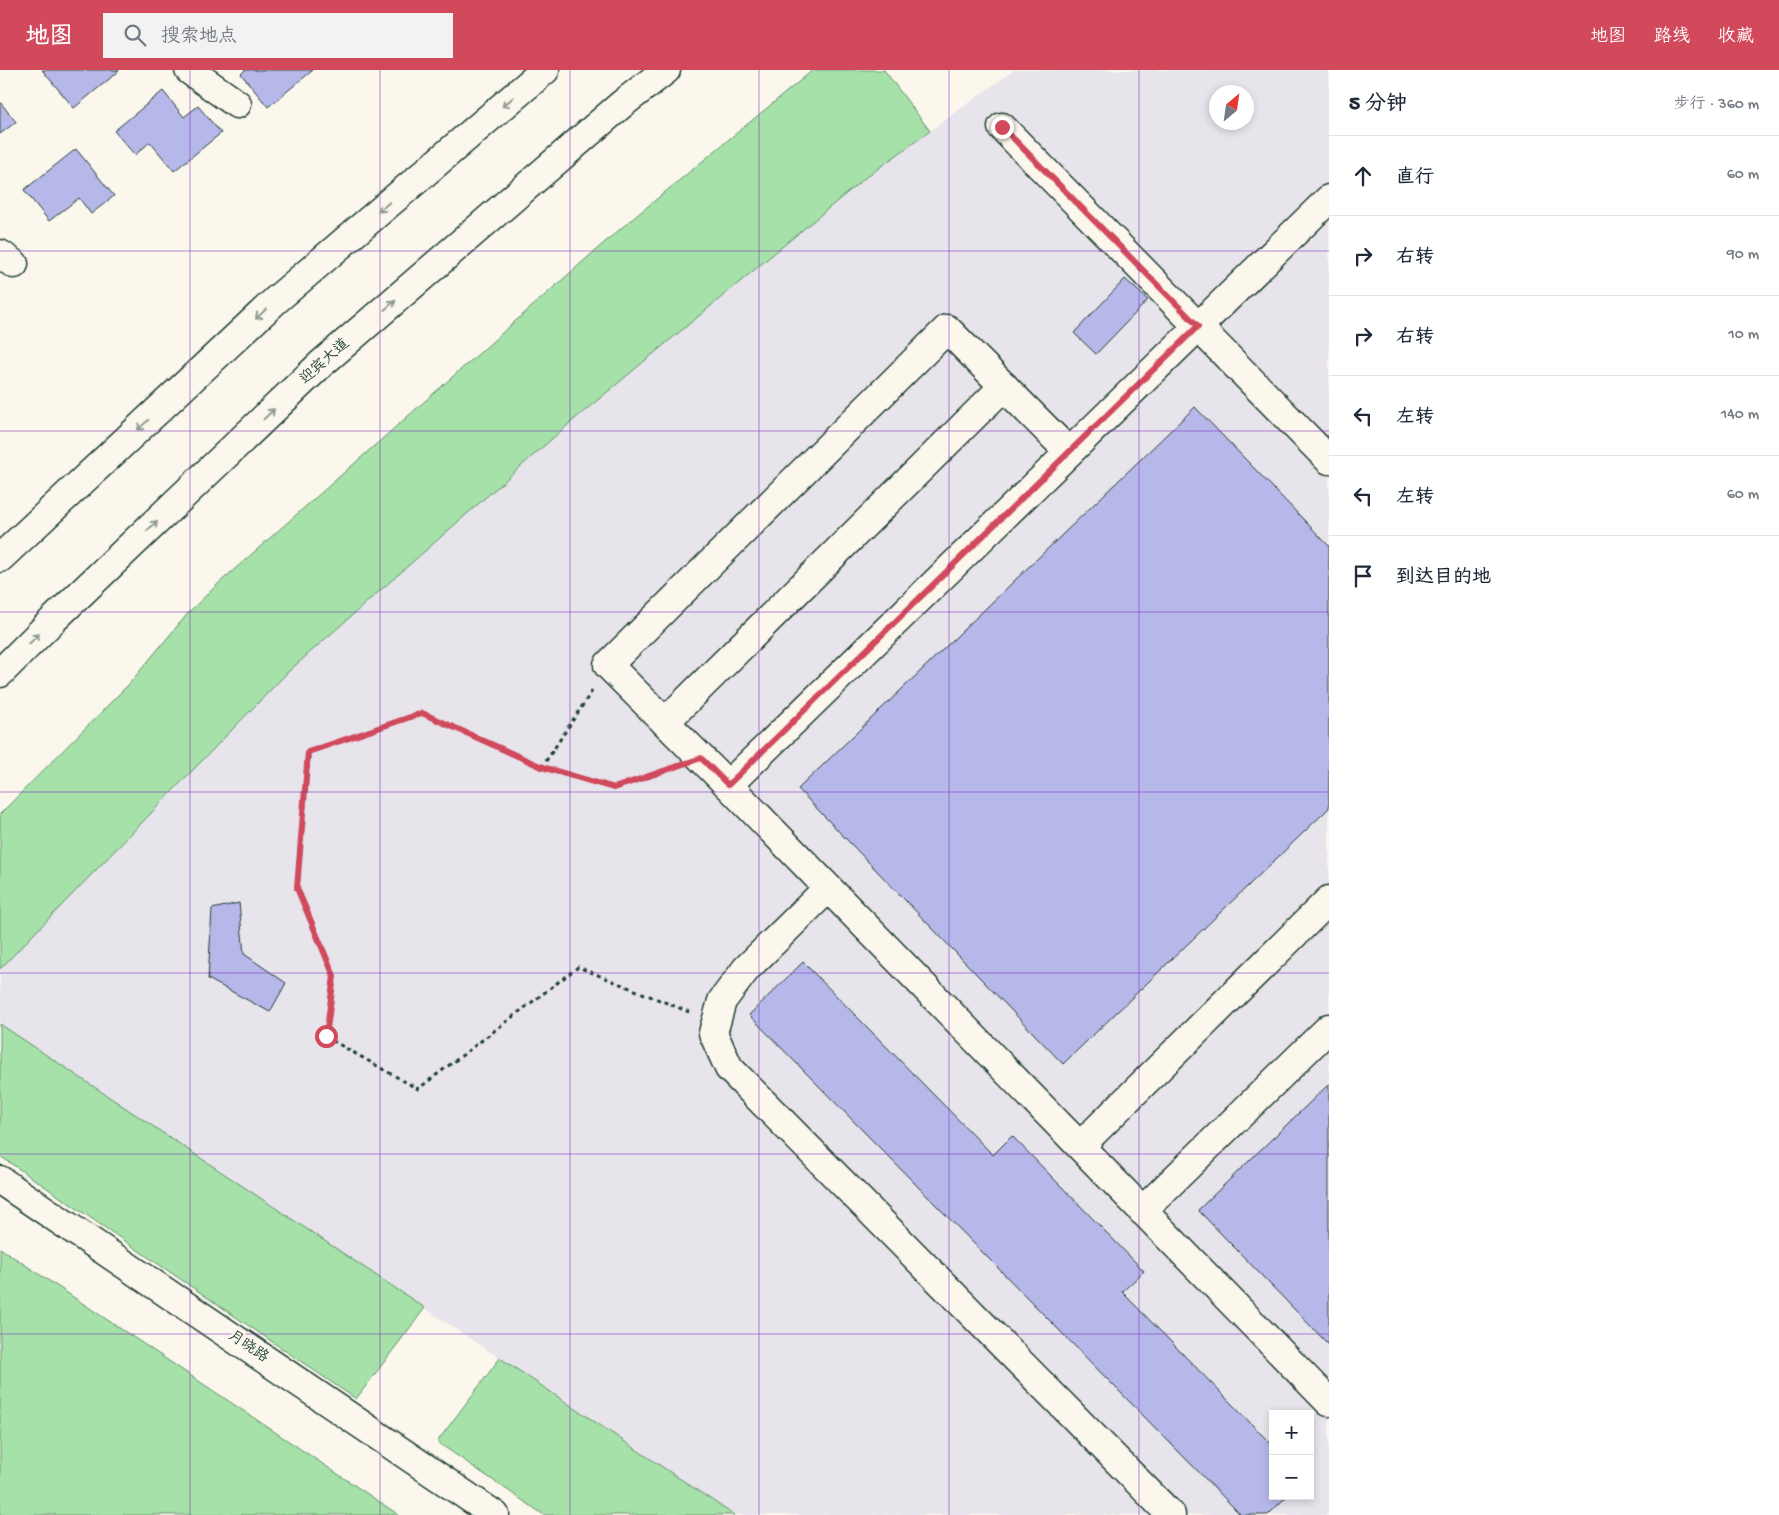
<!DOCTYPE html>
<html lang="zh">
<head>
<meta charset="utf-8">
<style>
  :root { --surface:#fff; --page:#f2f2f3; --text:#1f2937; --muted:#747a83; --line:#e0e1e3; --accent:#d1495b }
  body { margin:0; font-family:"Gochi Hand","LXGW WenKai TC",sans-serif; background:var(--page); color:var(--text) }
  .controls { position:absolute; right:15px; bottom:15px; display:grid; overflow:hidden; border-radius:0px; box-shadow:0 2px 8px #0003 }
  .controls button { width:45px; height:45px; display:grid; place-items:center; padding:0; border:0; border-bottom:1px solid var(--line); background:var(--surface); color:var(--text); font:25px sans-serif }
  .compass { position:absolute; left:1209px; top:15px; width:45px; height:45px; border-radius:50%; background:var(--surface); box-shadow:0 2px 8px #0003; rotate:29deg }
  .stop { position:absolute; width:15px; height:15px; margin:-11px; border:4px solid #d1495b; border-radius:50%; background:#fff }
  .stop.end { background:#d1495b; border-color:#fff; box-shadow:0 1px 5px #0008 }
  .list { margin:0; padding:0; list-style:none }
  h2 { display:flex; justify-content:space-between; align-items:center; height:65px; margin:0; padding:0 20px; font-size:21px }
  h2 small { font-size:16px; font-weight:400; color:var(--muted) }
  .list li { display:grid; grid-template-columns:32px 1fr auto; gap:15px; align-items:center; box-sizing:border-box; height:80px; padding:0 20px; border-top:1px solid var(--line) }
  .list b { display:block; font-size:19px; white-space:nowrap }
  .list em { font-size:16px; font-style:normal; color:var(--muted) }
  .icon { flex:none; width:28px; height:28px; fill:none; stroke:currentColor; stroke-width:2; stroke-linecap:round; stroke-linejoin:round }
  .map { position:relative; flex:none; width:1329px; height:1445px; overflow:hidden }
  header { display:flex; align-items:center; gap:30px; box-sizing:border-box; height:70px; padding:0 25px; background:var(--accent); color:#fff }
  header strong { font-size:24px }
  nav { display:flex; gap:28px; margin-inline-start:auto; font-size:18px }
  .search { width:350px; height:45px; background:var(--page); display:flex; align-items:center; gap:12px; box-sizing:border-box; padding:0 18px; border-radius:0px; color:var(--muted); font-size:19px }
  main { display:flex }
  aside { flex:1; background:var(--surface) }
  .map>svg:first-child { display:block }
  .built { fill:#e7e4eb; fill-rule:evenodd }
  .green { fill:#a5e1a8; stroke:#628f6e }
  .building { fill:#b7b8ea; stroke:#1f3d34 }
  .lines { fill:none; stroke-linecap:round; stroke-linejoin:round }
  .minor-casing { stroke:#1f3d34; stroke-width:31 }
  .highway-casing { stroke:#1f3d34; stroke-width:31 }
  .path { stroke:#1f3d34; stroke-width:3; stroke-dasharray:4 4; stroke-linecap:butt }
  .minor { stroke:#fbf7ec; stroke-width:28 }
  .highway { stroke:#fbf7ec; stroke-width:28 }
  .oneway { stroke:#8d9a90 }
  .route { stroke:#d1495b; stroke-width:6 }
  .grid { fill:none; stroke:#7b2cbf; stroke-width:1; stroke-opacity:0.55 }
  .labels { text-anchor:middle; dominant-baseline:central; stroke-width:5; stroke-linejoin:round; paint-order:stroke }
  .street-label { font-size:15px; fill:#1f3d34; stroke:#fbf7ec }
</style>
</head>
<body>
<header>
<strong>地图</strong>
<div class="search"><svg class="icon" aria-label="search" viewBox="0 0 24 24"><circle cx="10" cy="10" r="6"/><path d="M15 15l6 6"/></svg>搜索地点</div>
<nav><a>地图</a><a>路线</a><a>收藏</a></nav>
</header>
<main>
<div class="map">
<svg width="1329" height="1445" viewBox="0 0 1329 1445">
  <rect width="100%" height="100%" fill="#fbf7ec"/>
  <filter id="ink" filterUnits="userSpaceOnUse"><feTurbulence type="fractalNoise" baseFrequency=".02" numOctaves="2"/><feDisplacementMap in="SourceGraphic" scale="10" xChannelSelector="R" yChannelSelector="G"/><feConvolveMatrix kernelMatrix="1 2 1 2 8 2 1 2 1" color-interpolation-filters="sRGB"/></filter>
  <g filter="url(#ink)">
    <!-- built -->
    <path class="built" d="M 1014,0 L 1329,0 L 1329,1445 L 734,1445 L 0,954 L 0,899 L 289,601 L 570,353 L 865,108 ZM 1216,22 L 1246,22 L 1246,52 L 1216,52 ZM 1273,1344 L 1310,1344 L 1310,1426 L 1273,1426 Z"/>
    <!-- green -->
    <g class="green">
      <polygon points="813,0 884,0 930,61 865,108 570,353 289,601 0,899 0,744 129,614 189,542 219,513 613,165"/>
      <polygon points="0,954 425,1238 356,1329 0,1086"/>
      <polygon points="0,1178 399,1445 0,1445"/>
      <polygon points="500,1288 734,1445 544,1445 437,1372"/>
    </g>
    <!-- building -->
    <g class="building">
      <polygon points="42,0 118,0 119,1 74,38"/>
      <polygon points="245,0 313,0 268,37 241,4"/>
      <polygon points="163,21 184,47 198,36 221,63 174,101 150,72 135,85 114,61"/>
      <polygon points="0,32 16,52 0,64"/>
      <polygon points="76,79 114,126 91,144 79,128 49,151 24,120"/>
      <polygon points="1125,209 1148,230 1096,284 1074,263"/>
      <polygon points="1195,337 1329,476 1329,738 1063,994 798,719"/>
      <polygon points="239,833 244,884 286,913 270,942 208,909 212,839"/>
      <polygon points="803,892 993,1085 1012,1066 1144,1201 1122,1222 1273,1376 1273,1426 1287,1426 1268,1445 1241,1445 749,945"/>
      <polygon points="1329,1014 1329,1275 1198,1140"/>
    </g>
    <g class="lines">
      <defs>
        <g id="minor">
          <polyline points="189,0 237,34"/>
          <polyline points="1002,57 1329,390"/>
          <polyline points="1329,129 728,715 1329,1332"/>
          <polyline points="0,184 14,194"/>
          <polyline points="665,652 1004,316"/>
          <polyline points="728,715 608,595 947,259 1069,382"/>
          <polyline points="828,818 746,899 722,931 713,963 729,998 1171,1445"/>
          <polyline points="1080,1076 1329,830"/>
          <polyline points="0,1110 495,1445"/>
          <polyline points="1142,1141 1329,958"/>
        </g>
        <g id="highway">
          <polyline points="0,488 276,230 545,0"/>
          <polyline points="0,603 53,550 321,294 622,34 666,0"/>
        </g>
      </defs>
      <!-- minor casing -->
      <use href="#minor" class="minor-casing"/>
      <!-- highway casing -->
      <use href="#highway" class="highway-casing"/>
      <!-- path -->
      <g class="path">
        <polyline points="592,621 542,697 615,718 671,699"/>
        <polyline points="542,697 422,643 309,682 297,818 334,905 326,967 418,1019 578,897 689,942"/>
      </g>
      <!-- minor -->
      <use href="#minor" class="minor"/>
      <!-- highway -->
      <use href="#highway" class="highway"/>
    </g>
    <!-- one-way arrows -->
    <defs><path id="oneway-shaft" d="M-6 0H5M1.5-3L5.5 0L1.5 3" fill="none" stroke-width="1.6" stroke-linecap="round" stroke-linejoin="round" transform="scale(1.25)"/></defs>
    <g class="oneway">
      <use href="#oneway-shaft" transform="translate(508 32) rotate(139)"/>
      <use href="#oneway-shaft" transform="translate(384 137) rotate(139)"/>
      <use href="#oneway-shaft" transform="translate(390 235) rotate(-41)"/>
      <use href="#oneway-shaft" transform="translate(261 244) rotate(137)"/>
      <use href="#oneway-shaft" transform="translate(269 344) rotate(-44)"/>
      <use href="#oneway-shaft" transform="translate(143 355) rotate(137)"/>
      <use href="#oneway-shaft" transform="translate(152 456) rotate(-44)"/>
      <use href="#oneway-shaft" transform="translate(34 569) rotate(-45)"/>
    </g>
  </g>
  <g class="lines" filter="url(#ink)">
    <!-- route -->
    <polyline class="route" points="326,966 334,906 297,818 308,682 422,643 542,697 614,718 701,688 728,715 1198,256 1002,57"/>
  </g>
  <!-- grid -->
  <path class="grid" d="M 190,0 L 190,1445M 380,0 L 380,1445M 570,0 L 570,1445M 759,0 L 759,1445M 949,0 L 949,1445M 1139,0 L 1139,1445M 0,181 L 1329,181M 0,361 L 1329,361M 0,542 L 1329,542M 0,722 L 1329,722M 0,903 L 1329,903M 0,1084 L 1329,1084M 0,1264 L 1329,1264"/>
  <g class="labels">
    <!-- street labels -->
    <g class="street-label">
      <text transform="translate(325 292) rotate(-42)">迎宾大道</text>
      <text transform="translate(248 1277) rotate(34)">月晓路</text>
    </g>
  </g>
</svg>
<div class="controls">
<button>+</button>
<button>−</button>
</div>
<svg class="compass" viewBox="-18 -18 36 36"><path d="M0-13l5 13h-10z" fill="#e53935"/><path d="M0 13l5-13h-10z" fill="#747a83"/></svg>
<div class="stop" style="left:326px;top:966px"></div>
<div class="stop end" style="left:1002px;top:57px"></div>
</div>
<aside>
<h2>5 分钟<small>步行 · 360 m</small></h2>
<ul class="list">
<li><svg class="icon" aria-label="ahead" viewBox="0 0 24 24"><path d="M12 20V5M6 11l6-6 6 6"/></svg><div><b>直行</b></div><em>60 m</em></li>
<li><svg class="icon" aria-label="right" viewBox="0 0 24 24"><path d="M7 20v-9h11M14 6l5 5-5 5"/></svg><div><b>右转</b></div><em>90 m</em></li>
<li><svg class="icon" aria-label="right" viewBox="0 0 24 24"><path d="M7 20v-9h11M14 6l5 5-5 5"/></svg><div><b>右转</b></div><em>10 m</em></li>
<li><svg class="icon" aria-label="left" viewBox="0 0 24 24"><path d="M17 20v-9H6M10 6l-5 5 5 5"/></svg><div><b>左转</b></div><em>140 m</em></li>
<li><svg class="icon" aria-label="left" viewBox="0 0 24 24"><path d="M17 20v-9H6M10 6l-5 5 5 5"/></svg><div><b>左转</b></div><em>60 m</em></li>
<li><svg class="icon" aria-label="arrive" viewBox="0 0 24 24"><path d="M6 21V4h12l-3 4 3 4H6"/></svg><div><b>到达目的地</b></div></li>
</ul>
</aside>
</main>
</body>
</html>
